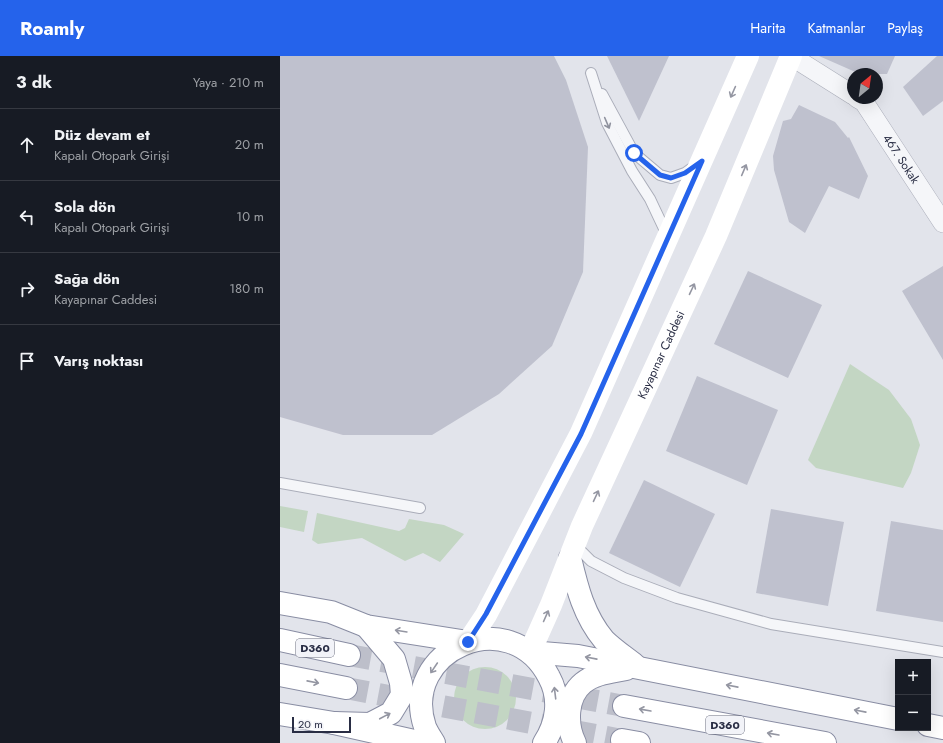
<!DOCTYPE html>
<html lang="tr">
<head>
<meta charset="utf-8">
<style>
  :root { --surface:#171b24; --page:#242831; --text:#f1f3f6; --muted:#9ea1a6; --line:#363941; --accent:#2563eb }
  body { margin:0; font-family:Jost,sans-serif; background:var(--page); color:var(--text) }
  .controls { position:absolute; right:12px; bottom:12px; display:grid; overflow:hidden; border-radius:0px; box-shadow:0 4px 16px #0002 }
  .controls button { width:36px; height:36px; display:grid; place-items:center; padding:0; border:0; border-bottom:1px solid var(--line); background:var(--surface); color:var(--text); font:20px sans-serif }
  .compass { position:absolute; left:567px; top:12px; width:36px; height:36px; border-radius:50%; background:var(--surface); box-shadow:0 4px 16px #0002; rotate:29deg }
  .scale { position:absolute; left:12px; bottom:10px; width:59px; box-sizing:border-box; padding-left:4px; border:2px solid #292d44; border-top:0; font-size:11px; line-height:14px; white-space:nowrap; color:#292d44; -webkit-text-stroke:3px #f2f3f8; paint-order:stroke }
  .stop { position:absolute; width:12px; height:12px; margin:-9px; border:3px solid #2563eb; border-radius:50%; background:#fff }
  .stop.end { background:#2563eb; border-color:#fff; box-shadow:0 1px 4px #0008 }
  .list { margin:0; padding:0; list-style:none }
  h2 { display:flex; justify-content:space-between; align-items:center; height:52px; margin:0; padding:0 16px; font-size:17px }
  h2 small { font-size:13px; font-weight:400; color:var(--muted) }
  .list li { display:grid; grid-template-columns:26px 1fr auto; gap:12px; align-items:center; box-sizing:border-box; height:72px; padding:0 16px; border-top:1px solid var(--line) }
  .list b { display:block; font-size:15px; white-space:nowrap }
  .list p { margin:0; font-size:13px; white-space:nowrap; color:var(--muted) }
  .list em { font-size:13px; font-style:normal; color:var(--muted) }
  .icon { flex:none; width:22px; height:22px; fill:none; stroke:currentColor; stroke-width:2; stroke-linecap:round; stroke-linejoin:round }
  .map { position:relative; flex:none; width:663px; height:687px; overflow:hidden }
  header { display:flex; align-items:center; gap:24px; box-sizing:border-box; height:56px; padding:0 20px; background:var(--accent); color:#fff }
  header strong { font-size:19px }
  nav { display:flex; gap:22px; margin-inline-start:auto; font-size:14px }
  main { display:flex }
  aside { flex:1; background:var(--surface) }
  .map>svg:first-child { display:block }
  .green { fill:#c3d6c3 }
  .building { fill:#bfc1ce }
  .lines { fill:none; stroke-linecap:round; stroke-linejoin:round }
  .highway-tunnel { stroke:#bdbfca; stroke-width:22; stroke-dasharray:22 11; stroke-linecap:butt }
  .lane-casing { stroke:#aaadb9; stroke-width:12 }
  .street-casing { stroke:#aaadb9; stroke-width:20 }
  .highway-casing { stroke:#898da3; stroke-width:24 }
  .lane { stroke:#f5f6f9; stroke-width:10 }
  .street { stroke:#f5f6f9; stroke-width:19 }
  .secondary { stroke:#fff; stroke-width:22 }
  .highway { stroke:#fff; stroke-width:22 }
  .oneway { stroke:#9496a2 }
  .oneway2 { stroke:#8f929e }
  .route { stroke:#2563eb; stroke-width:5 }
  .labels { text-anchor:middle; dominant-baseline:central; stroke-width:3; stroke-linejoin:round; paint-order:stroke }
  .shield { fill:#f2f3f8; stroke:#65687a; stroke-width:1 }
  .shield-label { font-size:11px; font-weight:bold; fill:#292d44 }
  .street-label { font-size:12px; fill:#292d44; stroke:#f2f3f8 }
</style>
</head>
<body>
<header>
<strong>Roamly</strong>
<nav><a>Harita</a><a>Katmanlar</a><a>Paylaş</a></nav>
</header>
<main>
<aside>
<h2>3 dk<small>Yaya · 210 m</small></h2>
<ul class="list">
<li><svg class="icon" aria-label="ahead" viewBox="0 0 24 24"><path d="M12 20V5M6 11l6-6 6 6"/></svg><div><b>Düz devam et</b><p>Kapalı Otopark Girişi</p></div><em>20 m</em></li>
<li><svg class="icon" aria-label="left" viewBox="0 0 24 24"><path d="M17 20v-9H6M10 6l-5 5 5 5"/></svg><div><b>Sola dön</b><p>Kapalı Otopark Girişi</p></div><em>10 m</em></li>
<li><svg class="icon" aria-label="right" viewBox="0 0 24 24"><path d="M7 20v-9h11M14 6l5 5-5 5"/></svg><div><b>Sağa dön</b><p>Kayapınar Caddesi</p></div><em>180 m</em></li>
<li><svg class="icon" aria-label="arrive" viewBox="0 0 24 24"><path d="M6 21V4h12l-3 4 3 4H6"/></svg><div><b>Varış noktası</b></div></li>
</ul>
</aside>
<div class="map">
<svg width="663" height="687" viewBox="0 0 663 687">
  <rect width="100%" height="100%" fill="#e2e4eb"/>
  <!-- green -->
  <g class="green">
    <polygon points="570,308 609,334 631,363 640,389 631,417 623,432 536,412 528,404"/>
    <polygon points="0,450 28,455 24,476 0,471"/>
    <polygon points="37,457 119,475 125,472 129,463 164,469 184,478 160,506 143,497 125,505 82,482 38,488 32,484"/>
    <circle cx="205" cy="642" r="31"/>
  </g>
  <!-- building -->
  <g class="building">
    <polygon points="0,0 274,0 286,24 308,91 303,216 272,290 219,338 152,379 63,379 0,361"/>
    <polygon points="327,0 389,0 359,65"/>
    <polygon points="539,0 615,0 607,18 580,18"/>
    <polygon points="657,0 663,0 663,45 643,60 623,31"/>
    <polygon points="519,49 555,66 568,82 569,81 588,120 579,143 549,130 525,177 509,166 494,114 493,100 503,65 511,63"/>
    <polygon points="663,210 663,304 622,235"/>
    <polygon points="468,215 542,249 508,322 434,288"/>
    <polygon points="417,320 498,354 467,429 386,395"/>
    <polygon points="364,424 435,458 400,531 329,497"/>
    <polygon points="491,453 564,466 548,550 476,537"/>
    <polygon points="611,465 663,474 663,566 596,555"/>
  </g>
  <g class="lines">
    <!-- highway-tunnel -->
    <g class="highway-tunnel">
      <polyline points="69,599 344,650"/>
      <polyline points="66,632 342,684"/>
    </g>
    <defs>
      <g id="lane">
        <polyline points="311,17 327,67 352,115 370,143 387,179"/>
        <polyline points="322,38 354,97 380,119 391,122 405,117 416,109"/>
        <polyline points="0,427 140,452"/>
        <polyline points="295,489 311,505 344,522 397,542 491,568 663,596"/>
      </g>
      <g id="street">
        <polyline points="511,0 573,39"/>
        <path id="s1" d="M 577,42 L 584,46 L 663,167"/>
      </g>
      <g id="highway">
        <path d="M 290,502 C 297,532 304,560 324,584 C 333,593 345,601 355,609"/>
        <polyline points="0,547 51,556 86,570 188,586"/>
        <polyline points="0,584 69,599"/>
        <polyline points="250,596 298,600 618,663"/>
        <polyline points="0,619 66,632"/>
        <polyline points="344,650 545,687"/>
        <polyline points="0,658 54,667 143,687"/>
        <polyline points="54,667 90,668 111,657 122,639 121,627 114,603 86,570"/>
        <polyline points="648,669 663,672"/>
        <polyline points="342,684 359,687"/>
        <path d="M 154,687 C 151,682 147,676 145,671 C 119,594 230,545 269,621 C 281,643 277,667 264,687"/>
        <path d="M 295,687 C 286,669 286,641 303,627 C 315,617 332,616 346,613"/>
      </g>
    </defs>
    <!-- lane casing -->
    <use href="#lane" class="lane-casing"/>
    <!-- street casing -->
    <use href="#street" class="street-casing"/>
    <!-- highway casing -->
    <use href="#highway" class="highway-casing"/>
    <!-- lane -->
    <use href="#lane" class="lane"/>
    <!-- street -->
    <use href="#street" class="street"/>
    <!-- secondary -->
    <g class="secondary">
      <polyline points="188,586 206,559 301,377 468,0"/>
      <path id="s2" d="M 250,596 L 271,549 L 302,470 L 436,180 L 511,0"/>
    </g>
    <!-- highway -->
    <use href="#highway" class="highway"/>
  </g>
  <!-- one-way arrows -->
  <defs><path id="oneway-shaft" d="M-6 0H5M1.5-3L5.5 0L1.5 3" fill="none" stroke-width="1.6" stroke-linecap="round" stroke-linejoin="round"/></defs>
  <g class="oneway">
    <use href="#oneway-shaft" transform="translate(453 36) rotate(114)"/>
    <use href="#oneway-shaft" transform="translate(464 114) rotate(-67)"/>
    <use href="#oneway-shaft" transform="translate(412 233) rotate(-65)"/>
    <use href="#oneway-shaft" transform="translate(316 440) rotate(-65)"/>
    <use href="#oneway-shaft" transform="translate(266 560) rotate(-66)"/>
    <use href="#oneway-shaft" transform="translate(121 575) rotate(-171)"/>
    <use href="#oneway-shaft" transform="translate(311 602) rotate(-169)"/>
    <use href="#oneway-shaft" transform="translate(154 612) rotate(124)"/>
    <use href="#oneway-shaft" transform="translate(33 626) rotate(11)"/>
    <use href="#oneway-shaft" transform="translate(452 630) rotate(-169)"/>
    <use href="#oneway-shaft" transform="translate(275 637) rotate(-97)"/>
    <use href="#oneway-shaft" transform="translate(365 654) rotate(-170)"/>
    <use href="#oneway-shaft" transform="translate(580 655) rotate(-169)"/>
    <use href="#oneway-shaft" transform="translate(105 660) rotate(-28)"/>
    <use href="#oneway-shaft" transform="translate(493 678) rotate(-170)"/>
  </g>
  <use class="oneway2" href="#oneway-shaft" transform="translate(327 67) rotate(67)"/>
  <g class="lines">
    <!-- route -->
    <polyline class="route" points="188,586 206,558 301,378 422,105 405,117 391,122 380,119 354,97"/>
  </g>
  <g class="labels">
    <!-- shield labels -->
    <g class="shield">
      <rect x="16" y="583" width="38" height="18" rx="3"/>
      <rect x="426" y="660" width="38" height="18" rx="3"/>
    </g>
    <g class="shield-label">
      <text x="35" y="592">D360</text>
      <text x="445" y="669">D360</text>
    </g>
    <!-- street labels -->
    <g class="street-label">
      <text stroke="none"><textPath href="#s1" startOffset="76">467. Sokak</textPath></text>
      <text stroke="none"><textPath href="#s2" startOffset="325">Kayapınar Caddesi</textPath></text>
    </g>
  </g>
</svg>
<div class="controls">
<button>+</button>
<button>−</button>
</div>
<svg class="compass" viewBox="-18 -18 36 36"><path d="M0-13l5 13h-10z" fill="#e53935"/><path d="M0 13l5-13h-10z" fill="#9ea1a6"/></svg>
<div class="scale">20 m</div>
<div class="stop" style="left:354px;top:97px"></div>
<div class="stop end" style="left:188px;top:586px"></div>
</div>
</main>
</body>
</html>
